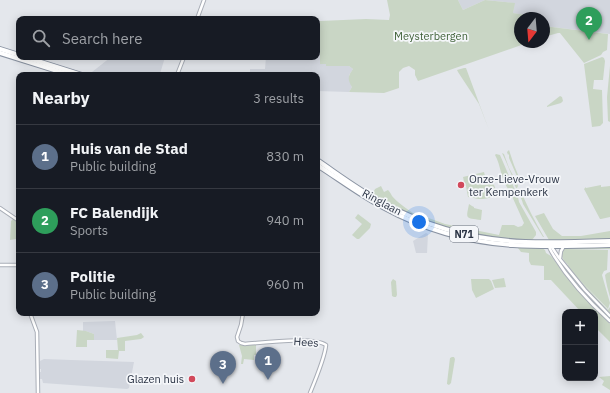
<!DOCTYPE html>
<html lang="en">
<head>
<meta charset="utf-8">
<style>
  :root { --surface:#171b24; --page:#242831; --text:#f1f3f6; --muted:#9ea1a6; --line:#363941; --accent:#2563eb }
  body { margin:0; font-family:"IBM Plex Sans",sans-serif; background:var(--page); color:var(--text) }
  .controls { position:absolute; right:12px; bottom:12px; display:grid; overflow:hidden; border-radius:8px; box-shadow:0 2px 10px #0003 }
  .controls button { width:36px; height:36px; display:grid; place-items:center; padding:0; border:0; border-bottom:1px solid var(--line); background:var(--surface); color:var(--text); font:20px sans-serif }
  .compass { position:absolute; left:514px; top:12px; width:36px; height:36px; border-radius:50%; background:var(--surface); box-shadow:0 2px 10px #0003; rotate:196deg }
  .you { position:absolute; left:419px; top:222px; width:14px; height:14px; margin:-10px; border:3px solid #fff; border-radius:50%; background:#1a73e8; box-shadow:0 0 0 6px #1a73e833 }
  .badge { display:grid; place-items:center; width:26px; height:26px; border-radius:50%; background:var(--accent); color:#fff; font-size:13px; font-weight:700 }
  .pin { position:absolute; translate:-50% -33px; filter:drop-shadow(0 1px 2px #0008) }
  .pin::after { content:''; position:absolute; top:21px; width:14px; height:12px; background:inherit; clip-path:polygon(0 0,100% 0,50% 100%) }
  .list { margin:0; padding:0; list-style:none }
  h2 { display:flex; justify-content:space-between; align-items:center; height:52px; margin:0; padding:0 16px; font-size:17px }
  h2 small { font-size:13px; font-weight:400; color:var(--muted) }
  .list li { display:grid; grid-template-columns:26px 1fr auto; gap:12px; align-items:center; box-sizing:border-box; height:64px; padding:0 16px; border-top:1px solid var(--line) }
  .list b { display:block; font-size:15px; white-space:nowrap }
  .list p { margin:0; font-size:13px; white-space:nowrap; color:var(--muted) }
  .list em { font-size:13px; font-style:normal; color:var(--muted) }
  .icon { flex:none; width:22px; height:22px; fill:none; stroke:currentColor; stroke-width:2; stroke-linecap:round; stroke-linejoin:round }
  .map { position:relative; flex:none; width:610px; height:393px; overflow:hidden }
  .search { position:absolute; background:var(--surface); box-shadow:0 2px 10px #0003; left:16px; top:16px; width:304px; height:44px; display:flex; align-items:center; gap:10px; box-sizing:border-box; padding:0 14px; border-radius:8px; color:var(--muted); font-size:15px }
  .panel { position:absolute; background:var(--surface); box-shadow:0 2px 10px #0003; left:16px; top:72px; width:304px; height:244px; border-radius:8px }
  .map>svg:first-child { display:block }
  .built { fill:#d2d6de }
  .green { fill:#c9d6c5 }
  .lines { fill:none; stroke-linecap:round; stroke-linejoin:round }
  .secondary-casing { stroke:#a9aeb7; stroke-width:4.5 }
  .highway-casing { stroke:#8b94a3; stroke-width:6 }
  .secondary { stroke:#fff; stroke-width:2.5 }
  .highway { stroke:#fff; stroke-width:4 }
  .poi-dot { fill:#d1495b; stroke:#f4f6f9; stroke-width:1.5 }
  .labels { text-anchor:middle; dominant-baseline:central; stroke-width:3.5; stroke-linejoin:round; paint-order:stroke }
  .shield { fill:#f4f6f9; stroke:#676e7b; stroke-width:1 }
  .shield-label { font-size:10px; font-weight:bold; fill:#2b3445 }
  .park-label { font-size:11px; fill:#3f6138; stroke:#f4f6f9 }
  .poi-label { font-size:11px; fill:#2b3445; stroke:#f4f6f9; text-anchor:start }
  .street-label { font-size:11px; fill:#2b3445; stroke:#f4f6f9 }
</style>
</head>
<body>
<div class="map">
<svg width="610" height="393" viewBox="0 0 610 393">
  <rect width="100%" height="100%" fill="#e4e7ec"/>
  <!-- built -->
  <g class="built">
    <polygon points="458,0 610,0 610,34 544,26 544,18 538,18 538,17 513,13 514,3 485,0 463,10"/>
    <polygon points="317,21 320,21 320,64 326,64 326,66 349,66 353,69 349,75 349,79 352,87 349,92 317,91 317,75 250,75 250,69 265,69 266,57 317,57"/>
    <polygon points="111,57 165,57 160,74 161,75 101,75 92,72"/>
    <polygon points="426,233 428,234 427,253 416,253 413,241"/>
    <polygon points="115,321 117,340 94,340 94,334 86,331 83,331 83,322"/>
    <polygon points="44,359 71,360 134,362 129,388 127,389 43,383 42,379 40,379 40,372 41,372 41,369 40,369 40,361"/>
  </g>
  <!-- green -->
  <g class="green">
    <path d="M 387,0 L 458,0 L 463,10 L 485,0 L 515,3 L 513,13 L 538,17 L 538,18 L 520,18 L 520,42 L 530,42 L 418,81 L 415,75 L 415,70 L 409,66 L 403,68 L 399,72 L 399,88 L 384,93 L 349,92 L 352,87 C 347,79 348,76 353,69 L 349,66 L 326,66 L 326,64 L 320,64 L 320,21 L 366,19 L 389,20 L 390,15 Z"/>
    <polygon points="544,26 608,34 607,50 603,52 601,55 584,63 560,33 558,33 544,37"/>
    <polygon points="602,57 604,58 605,61 603,80 594,80 593,89 602,90 603,123 600,126 592,127 584,64"/>
    <polygon points="610,66 610,122 608,121 607,97"/>
    <polygon points="464,68 466,68 489,130 479,104 458,72 457,70"/>
    <polygon points="560,96 562,97 563,101 561,103 547,107 547,106"/>
    <polygon points="509,150 514,165 521,182 519,181 509,158 509,154 508,155 507,152"/>
    <path d="M 502,153 L 504,154 L 509,168 L 514,177 L 515,178 L 518,186 L 517,188 L 520,189 C 527,206 535,222 544,237 L 543,237 L 523,204 C 522,199 516,188 513,182 C 513,180 513,178 512,176 C 509,169 506,161 502,153 Z"/>
    <path d="M 496,154 L 500,155 L 518,197 L 519,202 L 536,232 L 536,235 L 532,240 C 520,241 508,239 496,238 C 459,233 424,222 391,205 C 385,202 377,199 373,193 L 375,189 L 381,186 L 384,192 L 388,190 C 390,192 391,194 392,196 C 397,202 407,209 413,213 L 415,213 L 445,224 L 499,235 L 502,225 L 514,225 L 518,227 L 522,226 L 524,223 L 511,194 L 510,191 C 501,182 501,165 495,155 Z"/>
    <path d="M 484,172 L 486,180 L 489,179 L 492,184 L 494,185 L 498,195 C 484,200 482,200 468,197 L 466,186 L 465,186 L 463,177 Z"/>
    <polygon points="601,185 601,187 610,186 610,217 601,219 600,219 584,189 586,187 586,188"/>
    <path d="M 469,204 L 472,206 L 474,207 L 474,208 L 482,210 L 481,220 C 465,218 466,219 469,204 Z"/>
    <polygon points="544,213 553,229 562,236 581,236 610,231 610,239 559,240 559,241 553,241 552,240 549,240 535,216"/>
    <polygon points="358,214 366,220 371,224 370,228 359,239 357,239 352,235 362,224 355,218"/>
    <polygon points="13,219 19,223 19,233 16,239 10,240 11,221"/>
    <path d="M 436,232 C 472,242 505,247 542,248 L 545,250 L 546,253 L 551,256 L 577,290 L 610,324 L 610,342 L 595,327 L 595,312 L 581,312 L 551,280 L 544,280 L 544,266 L 531,265 L 529,261 L 529,253 L 521,252 L 518,248 L 477,243 L 446,236 Z"/>
    <path d="M 610,247 L 610,249 L 566,249 L 608,250 L 607,270 L 604,271 L 602,275 L 610,303 L 608,309 L 579,279 L 608,310 L 610,307 L 610,313 L 590,293 L 567,265 L 568,264 L 567,264 C 562,259 560,255 563,248 Z"/>
    <path d="M 551,248 L 577,282 L 595,303 L 610,318 L 610,319 C 588,298 569,275 551,250 Z"/>
    <path d="M 610,272 L 610,297 C 608,290 606,283 605,275 L 607,273 Z"/>
    <polygon points="504,278 506,287 495,288 492,280"/>
    <polygon points="393,279 396,281 397,295 396,297 394,297 392,296 391,282"/>
    <polygon points="471,279 489,279 491,281 494,289 476,298 472,290"/>
    <polygon points="77,330 86,331 94,334 94,340 87,340 87,347 76,347"/>
    <polygon points="141,333 144,337 141,339 125,341 125,351 119,351 118,359 106,358 106,350 118,350 117,338 137,335"/>
    <polygon points="239,345 256,345 256,355 254,355 254,360 244,359 243,364 241,364 242,356"/>
    <polygon points="452,357 454,357 455,359 451,383 449,385 447,384 447,383 450,358"/>
    <polygon points="610,376 610,390 602,385 604,381 599,377"/>
  </g>
  <g class="lines">
    <defs>
      <g id="secondary">
        <polyline points="197,19 204,0"/>
        <polyline points="177,75 184,57"/>
        <polyline points="0,208 19,221"/>
        <path d="M 549,245 C 549,250 552,252 554,256 C 569,280 589,302 610,321"/>
        <polyline points="551,246 559,258 585,290 610,316"/>
        <polyline points="560,258 561,251 564,246"/>
        <polyline points="0,265 19,265"/>
        <polyline points="30,313 37,332 38,393"/>
        <path d="M 243,313 L 241,325 L 237,337 L 238,341 L 241,343 L 245,344 C 261,343 314,336 326,345 C 325,357 315,381 310,393"/>
      </g>
      <g id="highway">
        <polyline points="0,49 19,55"/>
        <polyline points="0,53 70,75"/>
        <polyline points="25,57 82,75"/>
        <path d="M 317,160 C 339,175 360,191 383,203 C 427,227 476,240 525,242 C 553,243 582,242 610,241"/>
        <path d="M 317,165 C 339,179 360,195 383,207 C 423,229 468,242 513,245 C 545,247 578,246 610,245"/>
      </g>
    </defs>
    <!-- secondary casing -->
    <use href="#secondary" class="secondary-casing"/>
    <!-- highway casing -->
    <use href="#highway" class="highway-casing"/>
    <!-- secondary -->
    <use href="#secondary" class="secondary"/>
    <!-- highway -->
    <use href="#highway" class="highway"/>
  </g>
  <!-- markers -->
  <g class="poi-dot">
    <circle cx="461" cy="185" r="4"/>
    <circle cx="192" cy="379" r="4"/>
  </g>
  <g class="labels">
    <!-- shield labels -->
    <rect class="shield" x="450" y="226" width="28" height="16" rx="3"/>
    <g class="shield-label">
      <text x="464" y="234">N71</text>
    </g>
    <!-- park labels -->
    <g class="park-label">
      <text x="431" y="36">Meysterbergen</text>
    </g>
    <!-- poi labels -->
    <g class="poi-label">
      <text x="469" y="179">Onze-Lieve-Vrouw<tspan x="469" dy="13">ter Kempenkerk</tspan></text>
      <text x="184" y="379" text-anchor="end">Glazen huis</text>
    </g>
    <!-- street labels -->
    <g class="street-label">
      <text transform="translate(382 202) rotate(28)">Ringlaan</text>
      <text transform="translate(306 342) rotate(4)">Hees</text>
    </g>
  </g>
</svg>
<div class="controls">
<button>+</button>
<button>−</button>
</div>
<svg class="compass" viewBox="-18 -18 36 36"><path d="M0-13l5 13h-10z" fill="#e53935"/><path d="M0 13l5-13h-10z" fill="#9ea1a6"/></svg>
<div class="you"></div>
<div class="pin badge" style="left:268px;top:380px;background:#5c6f8a">1</div>
<div class="pin badge" style="left:589px;top:40px;background:#2e9e5b">2</div>
<div class="pin badge" style="left:223px;top:384px;background:#5c6f8a">3</div>
<div class="search"><svg class="icon" aria-label="search" viewBox="0 0 24 24"><circle cx="10" cy="10" r="6"/><path d="M15 15l6 6"/></svg>Search here</div>
<section class="panel">
<h2>Nearby<small>3 results</small></h2>
<ul class="list">
<li><span class="badge" style="background:#5c6f8a">1</span><div><b>Huis van de Stad</b><p>Public building</p></div><em>830 m</em></li>
<li><span class="badge" style="background:#2e9e5b">2</span><div><b>FC Balendijk</b><p>Sports</p></div><em>940 m</em></li>
<li><span class="badge" style="background:#5c6f8a">3</span><div><b>Politie</b><p>Public building</p></div><em>960 m</em></li>
</ul>
</section>
</div>
</body>
</html>
